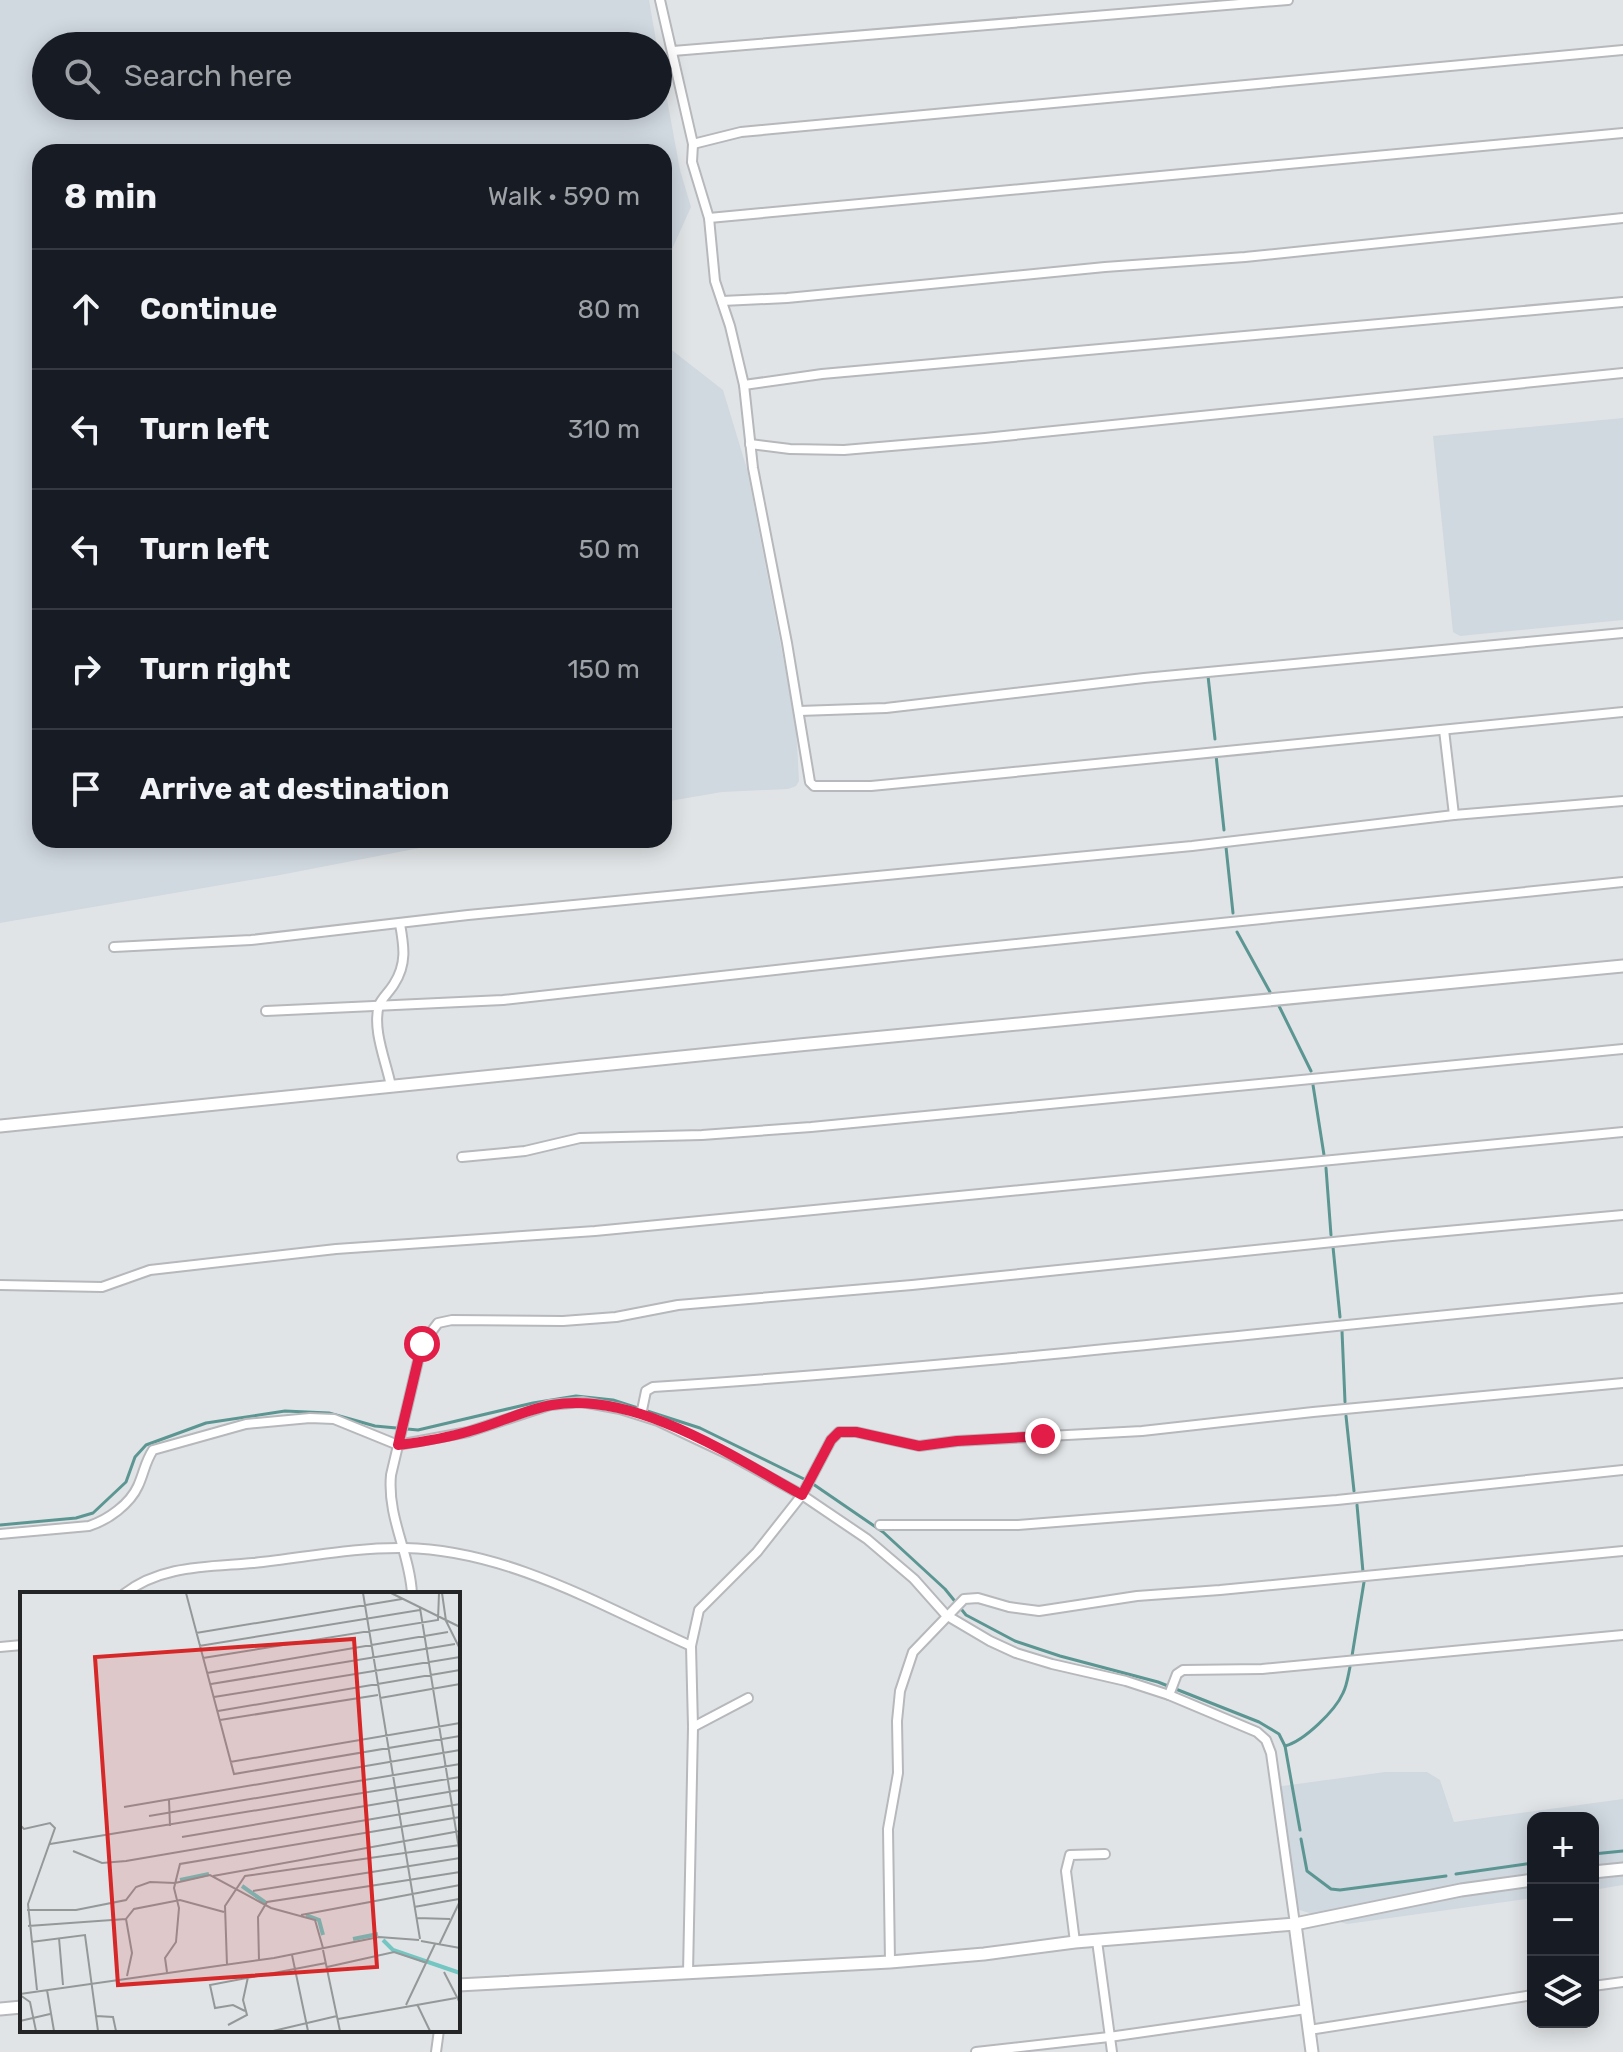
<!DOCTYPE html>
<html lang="en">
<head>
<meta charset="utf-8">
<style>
  :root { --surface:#171b24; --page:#242831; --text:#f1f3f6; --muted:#9ea1a6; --line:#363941 }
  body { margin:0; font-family:Rubik,sans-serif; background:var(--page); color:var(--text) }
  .controls { position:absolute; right:24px; bottom:24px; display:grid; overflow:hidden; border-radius:16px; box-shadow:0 4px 20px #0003 }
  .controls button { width:72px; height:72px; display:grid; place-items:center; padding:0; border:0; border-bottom:2px solid var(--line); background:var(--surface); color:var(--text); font:40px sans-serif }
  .stop { position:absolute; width:24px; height:24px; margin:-18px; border:6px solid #e11d48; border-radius:50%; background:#fff }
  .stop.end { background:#e11d48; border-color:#fff; box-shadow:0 2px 8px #0008 }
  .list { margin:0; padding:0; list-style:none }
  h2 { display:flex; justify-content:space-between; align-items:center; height:104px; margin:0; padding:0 32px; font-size:34px }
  h2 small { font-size:26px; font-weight:400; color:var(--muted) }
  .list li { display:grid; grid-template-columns:52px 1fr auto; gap:24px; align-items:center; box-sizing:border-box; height:120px; padding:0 32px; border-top:2px solid var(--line) }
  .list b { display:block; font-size:30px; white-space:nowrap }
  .list em { font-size:26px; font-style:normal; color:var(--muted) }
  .icon { flex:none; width:44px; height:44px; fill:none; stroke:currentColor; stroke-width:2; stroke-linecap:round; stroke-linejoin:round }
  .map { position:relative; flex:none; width:1623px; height:2052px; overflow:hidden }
  .search { position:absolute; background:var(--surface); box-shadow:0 4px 20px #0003; left:32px; top:32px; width:640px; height:88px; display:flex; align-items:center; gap:20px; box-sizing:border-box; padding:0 28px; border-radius:44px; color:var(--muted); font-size:30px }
  .panel { position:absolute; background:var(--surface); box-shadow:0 4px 20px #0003; left:32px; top:144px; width:640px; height:704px; border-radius:24px }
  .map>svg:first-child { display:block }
  .built { fill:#d0d8e0 }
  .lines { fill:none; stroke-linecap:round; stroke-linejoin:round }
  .stream { stroke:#5b9693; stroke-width:3 }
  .street-casing { stroke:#b6b8bb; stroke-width:12 }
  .secondary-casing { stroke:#b6b8bb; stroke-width:15 }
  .street { stroke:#fff; stroke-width:8 }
  .secondary { stroke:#fff; stroke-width:11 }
  .route { stroke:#e11d48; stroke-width:10 }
  .inset-river { fill:none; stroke:#73c6c2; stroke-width:4 }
  .inset-road { fill:none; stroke:#959899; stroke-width:2 }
  .view { fill:#d62828; fill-opacity:0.15; stroke:#d62828; stroke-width:4 }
  .inset-edge { fill:none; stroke:#242526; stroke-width:4 }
</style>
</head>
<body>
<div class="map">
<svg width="1623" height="2052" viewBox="0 0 1623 2052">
  <rect width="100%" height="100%" fill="#e1e4e6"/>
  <!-- built -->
  <g class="built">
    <polygon points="0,0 649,0 657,46 46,46 46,106 658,106 658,50 680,170 691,207 664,267 664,152 40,152 40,840 461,840 280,875 0,923"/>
    <polygon points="664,344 723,390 747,469 796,725 799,781 796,786 788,789 722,792 664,802"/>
    <polygon points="1623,418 1623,620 1460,636 1453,632 1433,436"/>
    <polygon points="1385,1772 1427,1772 1440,1780 1454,1822 1623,1799 1623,1885 1593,1890 1593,1818 1533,1818 1533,1898 1347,1924 1296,1909 1275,1787"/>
  </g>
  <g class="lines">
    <!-- stream -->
    <g class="stream">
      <polyline points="1208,676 1215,739"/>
      <polyline points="1216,755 1224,830"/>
      <polyline points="1226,847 1233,913"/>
      <polyline points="1237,932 1270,992"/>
      <polyline points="1279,1006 1311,1071"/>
      <polyline points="1313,1085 1324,1155"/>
      <polyline points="1326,1168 1331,1235"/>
      <polyline points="1333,1247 1340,1317"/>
      <polyline points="1342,1331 1345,1402"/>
      <polyline points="1346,1416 1354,1491"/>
      <polyline points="813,1484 883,1532 945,1589 966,1615 1015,1641 1060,1656 1158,1682 1259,1722 1279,1734 1285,1746 1300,1830"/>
      <polyline points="1357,1505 1363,1572"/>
      <polyline points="0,1525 76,1518 93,1513 126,1482 135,1457 146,1445 206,1423 285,1411 329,1413 375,1426 418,1430 533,1403 576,1396 613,1400 700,1428 806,1480"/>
      <polyline points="1352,1656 1364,1582"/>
      <path d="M 1285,1746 C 1304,1741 1335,1711 1343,1693 C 1347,1685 1348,1676 1350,1667"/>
      <polyline points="1301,1839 1307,1871 1331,1889 1340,1890 1446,1876"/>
      <polyline points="1593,1854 1623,1851"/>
      <polyline points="1456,1874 1533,1863"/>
    </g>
    <defs>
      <g id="street">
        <polyline points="660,0 693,144 692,162 709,218 715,281 730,326 744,385 753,468 787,643 810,782 814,786 871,786 923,781 1623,712"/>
        <polyline points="673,51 1288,0"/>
        <polyline points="693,144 741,132 1623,50"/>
        <polyline points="709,218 1623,133"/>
        <polyline points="722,301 787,298 1105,267 1245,257 1623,218"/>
        <polyline points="744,385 822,374 1623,302"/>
        <polyline points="750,444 790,449 844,450 985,438 1623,373"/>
        <polyline points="799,711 886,708 1144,678 1623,633"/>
        <polyline points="1444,730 1454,815"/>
        <polyline points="114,947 251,940 468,915 1192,846 1454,815 1623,801"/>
        <polyline points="266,1011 503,1000 938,952 1623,882"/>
        <path d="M 391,1086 C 386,1061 372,1030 379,1005 C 382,998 390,991 394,984 C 407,964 404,946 400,924"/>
        <polyline points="462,1157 525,1151 580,1138 702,1135 811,1127 1623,1049"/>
        <polyline points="0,1285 102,1287 150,1270 336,1249 595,1231 1623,1132"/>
        <path d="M 641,1415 L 646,1391 L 653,1387 C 977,1366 1299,1328 1623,1298"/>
        <polyline points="880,1525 1018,1525 1337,1500 1623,1470"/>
        <path d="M 0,1534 L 89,1526 C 108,1520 130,1504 138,1486 C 144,1473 145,1462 153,1450 L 246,1424 L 310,1418 L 334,1419 L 398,1445 L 468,1432 L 550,1405 L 582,1402 L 620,1409 L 658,1421 L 730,1455 L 802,1495 L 867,1539 L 914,1579 L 946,1615 L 990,1641 L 1016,1653 L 1052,1664 L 1126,1681 L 1169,1695 L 1257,1732 L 1266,1740 L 1271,1753 L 1295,1924"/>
        <path d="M 124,1594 C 161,1565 208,1567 253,1563 C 303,1558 354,1547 405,1548 C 507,1550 600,1605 691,1646"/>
        <path d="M 412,1594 C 410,1553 387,1518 391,1475 L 422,1344 L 438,1323 L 452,1320 L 563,1321 L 616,1317 L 678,1305 L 912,1285 L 1392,1236 L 1623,1215"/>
        <polyline points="0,1647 22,1645"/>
        <polyline points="1169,1695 1177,1674 1183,1670 1262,1669 1623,1635"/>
        <polyline points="693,1727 748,1698"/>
        <polyline points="1097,1941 1112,2052"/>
        <polyline points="1075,1942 1066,1871 1070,1855 1105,1854"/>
        <polyline points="890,1962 888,1829 898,1773 897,1721 900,1691 913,1652 964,1599 978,1598 1009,1607 1039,1611 1137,1596 1220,1590 1623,1551"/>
        <polyline points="688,1973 693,1727 691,1646 699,1610 757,1552 802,1495 831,1440 839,1432 856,1432 919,1446 957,1441 1142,1431 1313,1412 1623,1383"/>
        <polyline points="1593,1986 1623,1982"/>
        <polyline points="1309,2030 1533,1995"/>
        <polyline points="436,2052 439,2030"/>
        <polyline points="976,2052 1109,2037 1306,2009"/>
      </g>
      <g id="secondary">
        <polyline points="0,1126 799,1045 1623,966"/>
        <polyline points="1593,1872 1623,1869"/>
        <polyline points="1295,1924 1312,2052"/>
        <polyline points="458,1985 890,1962 984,1954 1075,1942 1295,1924 1461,1890 1533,1880"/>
        <polyline points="0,2009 22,2007"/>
      </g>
    </defs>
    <!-- street casing -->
    <use href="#street" class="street-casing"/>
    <!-- secondary casing -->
    <use href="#secondary" class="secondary-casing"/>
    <!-- street -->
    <use href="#street" class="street"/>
    <!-- secondary -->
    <use href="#secondary" class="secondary"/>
  </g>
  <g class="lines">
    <!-- route -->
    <path class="route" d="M 422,1344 L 398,1445 C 422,1442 447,1438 470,1431 C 497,1424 524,1410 552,1405 C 636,1391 732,1456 802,1495 L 831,1440 L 839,1432 L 856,1432 L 919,1446 L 957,1441 L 1043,1436"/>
  </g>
  <!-- overview -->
  <g transform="translate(20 1592)">
    <rect width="440" height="440" fill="#e1e4e6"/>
    <path class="inset-river" d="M 160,288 L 189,282M 222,294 L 246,311M 286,323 L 299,328 L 303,343M 333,347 L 358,342M 363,348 L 373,358 L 440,381"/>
    <path class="inset-road" d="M 166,1 L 214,182 L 440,144M 343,1 L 400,347M 371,1 L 440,35M 422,1 L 426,29 L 440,57M 400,16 L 440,263M 176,41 L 382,7M 179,54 L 400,18M 183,66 L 418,28 L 419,1M 187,81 L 428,40M 191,92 L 435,52M 194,105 L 440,65M 360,106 L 440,92M 198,119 L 440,78M 200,128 L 358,103M 210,170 L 440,131M 149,208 L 150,234M 104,215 L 440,158M 129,224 L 440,172M 0,233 L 4,237 L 30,231 L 35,236 L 8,312 L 17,398M 162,245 L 440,198M 30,252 L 440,185M 53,259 L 82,271 L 106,269 L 440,212M 193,284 L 440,239M 233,299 L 440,266M 394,315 L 439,307M 7,318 L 56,318 L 106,308 L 116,295 L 130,290 L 155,291 L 190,283 L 251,316 L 295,328 L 303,356M 281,323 L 440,293M 397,326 L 430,327M 8,334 L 106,327M 39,346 L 43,393M 401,349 L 440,356M 11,350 L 65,343 L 78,439M 419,353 L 440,309M 303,358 L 320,439M 272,363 L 288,439M 239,368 L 238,325 L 247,310 L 440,280M 207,373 L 205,314 L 225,284 L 440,253M 307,375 L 374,360 L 407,371M 147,380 L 145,366 L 156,350 L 159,316 L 154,296 L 160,272 L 440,225M 424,380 L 440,411M 107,384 L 112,361 L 106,327 L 114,317 L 160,308 L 204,320M 27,398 L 34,439M 0,402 L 254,366 L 359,345 L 399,348M 0,403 L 10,410 L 16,439M 397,412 L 410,439M 386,413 L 415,352M 225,419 L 213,413 L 195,416 L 190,393 L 306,371M 76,424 L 93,425 L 96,439M 318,427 L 436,406M 0,429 L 30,422M 208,433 L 227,423 L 223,408 L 228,385M 253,439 L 317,424"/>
    <path class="view" d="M 334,47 L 357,375 L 98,393 L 75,65 Z"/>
    <rect width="440" height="440" class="inset-edge"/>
  </g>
</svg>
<div class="controls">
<button>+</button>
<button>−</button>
<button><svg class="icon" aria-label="layers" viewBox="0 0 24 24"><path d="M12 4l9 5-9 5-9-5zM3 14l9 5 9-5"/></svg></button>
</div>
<div class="stop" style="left:422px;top:1344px"></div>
<div class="stop end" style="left:1043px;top:1436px"></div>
<div class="search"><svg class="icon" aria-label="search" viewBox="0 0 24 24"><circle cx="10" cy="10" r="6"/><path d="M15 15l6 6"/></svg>Search here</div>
<section class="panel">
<h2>8 min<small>Walk · 590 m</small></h2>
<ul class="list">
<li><svg class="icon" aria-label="ahead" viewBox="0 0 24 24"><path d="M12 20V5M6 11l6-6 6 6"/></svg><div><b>Continue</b></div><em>80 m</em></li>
<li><svg class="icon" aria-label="left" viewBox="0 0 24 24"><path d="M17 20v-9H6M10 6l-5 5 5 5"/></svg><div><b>Turn left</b></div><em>310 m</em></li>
<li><svg class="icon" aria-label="left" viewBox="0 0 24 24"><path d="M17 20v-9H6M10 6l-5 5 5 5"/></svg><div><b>Turn left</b></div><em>50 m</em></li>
<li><svg class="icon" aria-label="right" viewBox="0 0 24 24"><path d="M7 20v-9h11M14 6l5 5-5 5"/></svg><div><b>Turn right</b></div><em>150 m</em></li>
<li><svg class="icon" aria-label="arrive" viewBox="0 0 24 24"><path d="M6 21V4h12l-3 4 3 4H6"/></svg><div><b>Arrive at destination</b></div></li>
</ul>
</section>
</div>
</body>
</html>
